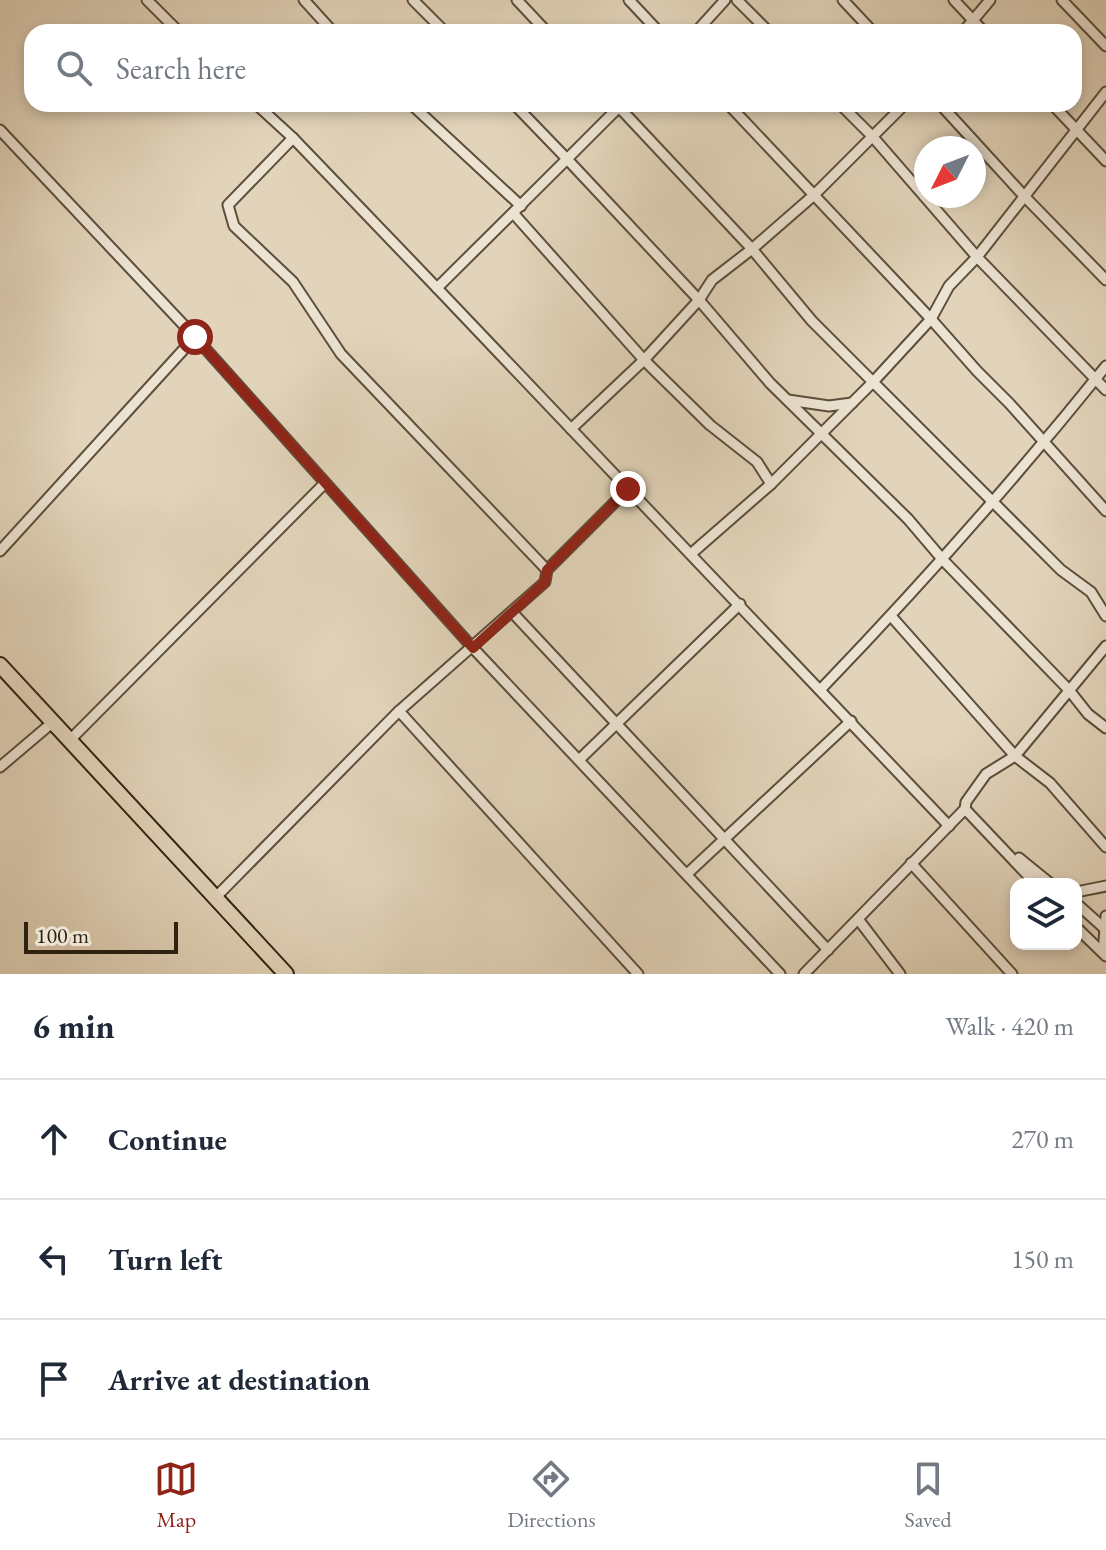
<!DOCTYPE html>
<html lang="en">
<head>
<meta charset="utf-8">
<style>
  :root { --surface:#fff; --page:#f2f2f3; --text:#1f2937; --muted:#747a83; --line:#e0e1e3; --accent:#8f2418 }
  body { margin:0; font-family:"EB Garamond",serif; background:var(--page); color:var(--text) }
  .controls { position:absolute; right:24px; bottom:24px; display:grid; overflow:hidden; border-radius:16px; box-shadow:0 4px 12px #0003 }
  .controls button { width:72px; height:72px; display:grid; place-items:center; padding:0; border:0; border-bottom:2px solid var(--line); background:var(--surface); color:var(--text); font:40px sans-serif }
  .compass { position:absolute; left:914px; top:136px; width:72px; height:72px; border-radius:50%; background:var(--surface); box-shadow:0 4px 12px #0003; rotate:228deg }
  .scale { position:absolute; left:24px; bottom:20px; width:154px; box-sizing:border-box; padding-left:8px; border:4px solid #302211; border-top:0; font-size:22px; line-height:28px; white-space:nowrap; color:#302211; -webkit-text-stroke:6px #ece3d2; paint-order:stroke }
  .stop { position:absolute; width:24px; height:24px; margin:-18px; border:6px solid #8f2418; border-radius:50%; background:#fff }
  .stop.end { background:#8f2418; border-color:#fff; box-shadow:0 2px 8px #0008 }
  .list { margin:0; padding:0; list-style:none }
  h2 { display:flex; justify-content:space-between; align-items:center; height:104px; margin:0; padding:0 32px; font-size:34px }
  h2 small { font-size:26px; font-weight:400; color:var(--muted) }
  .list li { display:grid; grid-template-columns:52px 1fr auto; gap:24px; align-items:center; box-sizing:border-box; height:120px; padding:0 32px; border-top:2px solid var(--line) }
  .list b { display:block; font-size:30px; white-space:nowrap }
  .list em { font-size:26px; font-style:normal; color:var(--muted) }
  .icon { flex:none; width:44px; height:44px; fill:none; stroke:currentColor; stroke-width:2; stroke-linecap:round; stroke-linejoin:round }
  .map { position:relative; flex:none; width:1106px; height:974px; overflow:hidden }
  .search { position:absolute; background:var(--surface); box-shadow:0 4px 12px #0003; left:24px; right:24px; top:24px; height:88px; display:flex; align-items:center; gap:20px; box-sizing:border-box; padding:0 28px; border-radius:24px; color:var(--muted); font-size:30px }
  .sheet { height:464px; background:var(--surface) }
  nav { display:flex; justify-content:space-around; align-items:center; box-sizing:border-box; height:112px; border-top:2px solid var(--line); background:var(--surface); font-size:22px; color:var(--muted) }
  nav a { display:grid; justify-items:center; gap:4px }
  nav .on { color:var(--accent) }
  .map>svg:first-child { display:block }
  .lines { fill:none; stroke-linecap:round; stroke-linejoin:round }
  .minor-casing { stroke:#5c4e3b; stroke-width:13 }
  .primary-casing { stroke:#302211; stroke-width:18 }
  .minor { stroke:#ece3d2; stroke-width:9 }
  .primary { stroke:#e2d4ba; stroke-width:14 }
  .route { stroke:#8f2418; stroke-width:10 }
</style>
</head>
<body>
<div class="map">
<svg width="1106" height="974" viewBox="0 0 1106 974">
  <rect width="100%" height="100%" fill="#e2d4ba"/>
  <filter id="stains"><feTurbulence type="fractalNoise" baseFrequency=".0025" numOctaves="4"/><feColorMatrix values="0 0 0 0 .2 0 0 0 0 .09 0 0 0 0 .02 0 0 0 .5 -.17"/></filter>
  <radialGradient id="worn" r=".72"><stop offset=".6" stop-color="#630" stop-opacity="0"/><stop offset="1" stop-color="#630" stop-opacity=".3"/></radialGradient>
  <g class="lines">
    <defs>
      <g id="minor">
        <polyline points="147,0 179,32"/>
        <polyline points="304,0 333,32"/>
        <polyline points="413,0 445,32"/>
        <polyline points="517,0 547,32"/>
        <polyline points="629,0 659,32"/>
        <polyline points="737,0 769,32"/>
        <polyline points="843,0 873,32"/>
        <polyline points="954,0 984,32"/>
        <polyline points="1062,0 1106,46"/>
        <polyline points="696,32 725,0"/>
        <polyline points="963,32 990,0"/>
        <polyline points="256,104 293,138 437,288 949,826"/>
        <polyline points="411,104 521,206"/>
        <polyline points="622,104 567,159 699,300 770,383 908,519 943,560 1069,690 1088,714 1106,728"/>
        <polyline points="728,104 931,319 977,371 1009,403 1106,511"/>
        <polyline points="840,104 872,136 977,257 1106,390"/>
        <polyline points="940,104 1025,197 1106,280"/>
        <polyline points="1052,104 1106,161"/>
        <polyline points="617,105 752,249 812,321 1061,570 1091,592 1106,616"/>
        <polyline points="0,130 195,337 473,648 780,974"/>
        <polyline points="293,138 228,205 234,226 293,282 341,354 547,570"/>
        <polyline points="514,214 644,360 710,425 757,462 771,484"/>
        <polyline points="437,288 567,159 514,104"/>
        <polyline points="788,400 829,406 852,403"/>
        <polyline points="571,429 644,360 699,300 712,280 752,249 814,195 905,104"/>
        <polyline points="0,551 195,337"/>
        <polyline points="692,553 771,484 873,382 931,319 949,286 977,257 1106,92"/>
        <polyline points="512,612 828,950"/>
        <polyline points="891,616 1015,756 1050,783 1106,847"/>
        <path d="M 821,689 C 921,585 1016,478 1106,366"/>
        <polyline points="399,711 638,974"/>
        <polyline points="70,740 325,483"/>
        <polyline points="579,760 740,604"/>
        <polyline points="0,767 53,722"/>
        <polyline points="965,809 1036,884"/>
        <polyline points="1019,858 1051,884"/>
        <polyline points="911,863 1012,974"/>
        <polyline points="687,874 851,721"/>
        <polyline points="1076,892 1106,886"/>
        <polyline points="215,898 399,711 545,582 547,570 628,489"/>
        <polyline points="1076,903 1105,929"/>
        <polyline points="858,919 900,974"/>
        <polyline points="1076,927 1106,956"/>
        <polyline points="1103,953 1106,916"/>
        <polyline points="804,974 965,809 966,802 986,774 1015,756 1106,646"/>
      </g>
      <polyline id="primary" points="0,665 286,974"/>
    </defs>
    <!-- minor casing -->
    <use href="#minor" class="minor-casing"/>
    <!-- primary casing -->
    <use href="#primary" class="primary-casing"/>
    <!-- minor -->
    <use href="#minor" class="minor"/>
    <!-- primary -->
    <use href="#primary" class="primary"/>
  </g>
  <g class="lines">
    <!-- route -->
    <polyline class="route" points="195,337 473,648 545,582 547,570 628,489"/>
  </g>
  <rect width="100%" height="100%" filter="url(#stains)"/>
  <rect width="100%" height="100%" fill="url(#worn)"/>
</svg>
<div class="controls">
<button><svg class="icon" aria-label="layers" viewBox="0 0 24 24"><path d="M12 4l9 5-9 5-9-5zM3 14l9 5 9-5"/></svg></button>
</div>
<svg class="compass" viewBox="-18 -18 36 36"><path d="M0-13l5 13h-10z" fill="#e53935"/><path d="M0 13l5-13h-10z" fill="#747a83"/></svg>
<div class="scale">100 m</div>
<div class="stop" style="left:195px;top:337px"></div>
<div class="stop end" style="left:628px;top:489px"></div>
<div class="search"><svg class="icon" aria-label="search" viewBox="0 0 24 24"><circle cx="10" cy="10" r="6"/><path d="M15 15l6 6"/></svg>Search here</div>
</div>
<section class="sheet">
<h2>6 min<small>Walk · 420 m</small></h2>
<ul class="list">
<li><svg class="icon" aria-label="ahead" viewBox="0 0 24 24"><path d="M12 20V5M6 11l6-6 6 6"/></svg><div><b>Continue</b></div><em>270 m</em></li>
<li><svg class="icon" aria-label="left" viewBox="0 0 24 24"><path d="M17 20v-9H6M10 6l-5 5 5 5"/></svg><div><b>Turn left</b></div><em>150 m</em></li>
<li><svg class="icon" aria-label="arrive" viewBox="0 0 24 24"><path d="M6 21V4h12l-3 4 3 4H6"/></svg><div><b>Arrive at destination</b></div></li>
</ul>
</section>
<nav>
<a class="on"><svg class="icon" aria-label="map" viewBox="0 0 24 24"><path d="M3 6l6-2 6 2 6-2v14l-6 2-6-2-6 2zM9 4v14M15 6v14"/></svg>Map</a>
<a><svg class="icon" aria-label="directions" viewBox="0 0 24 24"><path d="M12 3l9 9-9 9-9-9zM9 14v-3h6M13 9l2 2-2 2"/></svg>Directions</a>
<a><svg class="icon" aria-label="saved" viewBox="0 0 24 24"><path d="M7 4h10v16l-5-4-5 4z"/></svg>Saved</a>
</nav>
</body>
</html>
